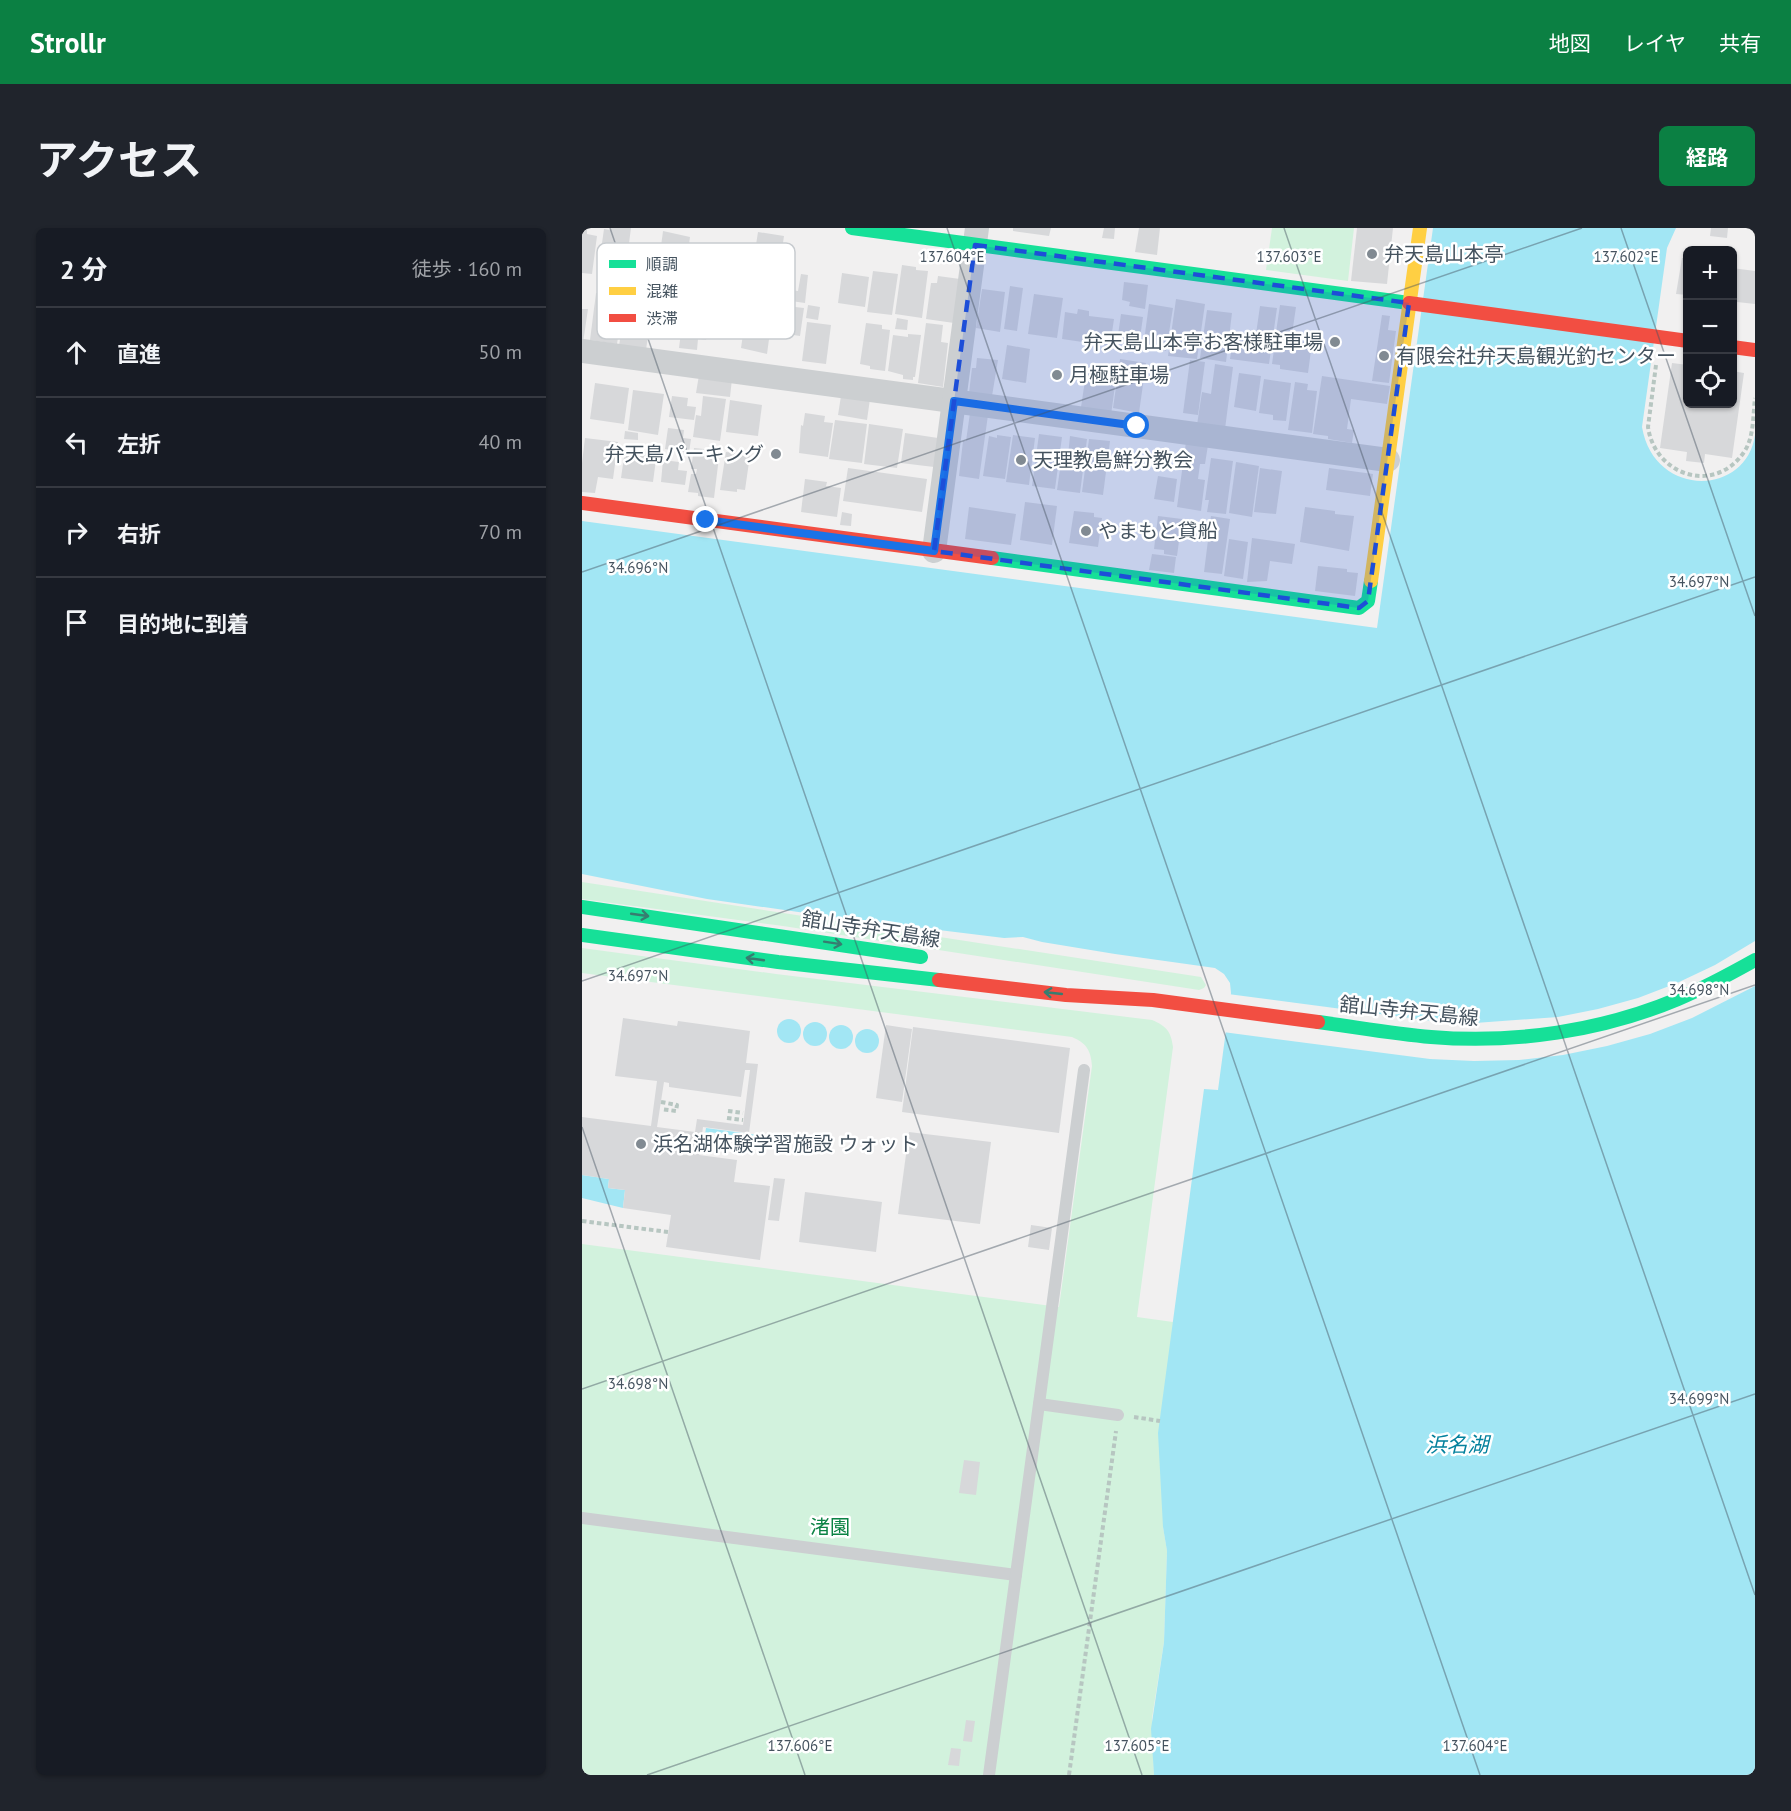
<!DOCTYPE html>
<html lang="ja">
<head>
<meta charset="utf-8">
<style>
  :root { --surface:#171b24; --page:#20242c; --text:#f1f3f6; --muted:#9ea1a6; --line:#363941; --accent:#0b8043 }
  body { margin:0; font-family:"PT Sans","Noto Sans JP",sans-serif; background:var(--page); color:var(--text) }
  .controls { position:absolute; right:18px; top:18px; display:grid; overflow:hidden; border-radius:9px; box-shadow:0 2px 4px #0004 }
  .controls button { width:54px; height:54px; display:grid; place-items:center; padding:0; border:0; border-bottom:2px solid var(--line); background:var(--surface); color:var(--text); font:30px sans-serif }
  .stop { position:absolute; width:18px; height:18px; margin:-14px; border:4px solid #1a73e8; border-radius:50%; background:#fff }
  .stop.end { background:#1a73e8; border-color:#fff; box-shadow:0 2px 6px #0008 }
  .list { margin:0; padding:0; list-style:none }
  h2 { display:flex; justify-content:space-between; align-items:center; height:78px; margin:0; padding:0 24px; font-size:26px }
  h2 small { font-size:20px; font-weight:400; color:var(--muted) }
  .list li { display:grid; grid-template-columns:39px 1fr auto; gap:18px; align-items:center; box-sizing:border-box; height:90px; padding:0 24px; border-top:2px solid var(--line) }
  .list b { display:block; font-size:22px; white-space:nowrap }
  .list em { font-size:20px; font-style:normal; color:var(--muted) }
  .icon { flex:none; width:33px; height:33px; fill:none; stroke:currentColor; stroke-width:2; stroke-linecap:round; stroke-linejoin:round }
  .map { position:relative; flex:none; width:1173px; height:1547px; overflow:hidden; border-radius:9px }
  header { display:flex; align-items:center; gap:36px; box-sizing:border-box; height:84px; padding:0 30px; background:var(--accent); color:#fff }
  header strong { font-size:28px }
  nav { display:flex; gap:33px; margin-inline-start:auto; font-size:21px }
  .intro { display:flex; align-items:center; justify-content:space-between; box-sizing:border-box; height:144px; padding:0 36px }
  h1 { margin:0; font-size:42px }
  .button { padding:15px 27px; border-radius:9px; background:var(--accent); color:#fff; font-size:21px; font-weight:700 }
  main { display:flex; gap:36px; padding:0 36px }
  aside { flex:1; background:var(--surface); border-radius:9px; box-shadow:0 2px 4px #0004 }
  .map>svg:first-child { display:block }
  .green { fill:#d2f2dd }
  .water { fill:#a2e6f4 }
  .pier { fill:#f1f0f0 }
  .building { fill:#d7d8da; fill-rule:evenodd }
  .lines { fill:none; stroke-linecap:round; stroke-linejoin:round }
  .path { stroke:#b7c6c1; stroke-width:4; stroke-dasharray:4.5 3; stroke-linecap:butt }
  .lane { stroke:#cccfd1; stroke-width:12 }
  .street { stroke:#cccfd1; stroke-width:24 }
  .fast { stroke:#16e098; stroke-width:14 }
  .slow { stroke:#ffcf43; stroke-width:14 }
  .jam { stroke:#f24e42; stroke-width:14 }
  .oneway { stroke:#377d70 }
  .route { stroke:#1a73e8; stroke-width:8 }
  .marked { fill:#1d4ed8; fill-opacity:0.2; stroke:#1d4ed8; stroke-width:4.5; stroke-dasharray:12 8; stroke-linejoin:round }
  .ticks { fill:none; stroke:#45535f; stroke-width:1.5; stroke-opacity:0.45 }
  .poi-dot { fill:#818a92; stroke:#fff; stroke-width:2 }
  .labels { text-anchor:middle; dominant-baseline:central; stroke-width:5; stroke-linejoin:round; paint-order:stroke }
  .poi-label { font-size:20px; fill:#45535f; stroke:#fff; text-anchor:start }
  .street-label { font-size:20px; fill:#45535f; stroke:#fff }
  .park-label { font-size:20px; fill:#0c8345; stroke:#fff }
  .water-label { font-size:21px; font-style:italic; fill:#03819d; stroke:#fff }
  .key { fill:#fff; stroke:#c7cbcf; stroke-width:1.5 }
  .key-label { font-size:16px; fill:#45535f }
  .ticks-label { font-size:15px; text-anchor:middle; fill:#45535f; stroke:#fff; stroke-width:5; stroke-linejoin:round; paint-order:stroke }
</style>
</head>
<body>
<header>
<strong>Strollr</strong>
<nav><a>地図</a><a>レイヤ</a><a>共有</a></nav>
</header>
<div class="intro"><h1>アクセス</h1><a class="button">経路</a></div>
<main>
<aside>
<h2>2 分<small>徒歩 · 160 m</small></h2>
<ul class="list">
<li><svg class="icon" aria-label="ahead" viewBox="0 0 24 24"><path d="M12 20V5M6 11l6-6 6 6"/></svg><div><b>直進</b></div><em>50 m</em></li>
<li><svg class="icon" aria-label="left" viewBox="0 0 24 24"><path d="M17 20v-9H6M10 6l-5 5 5 5"/></svg><div><b>左折</b></div><em>40 m</em></li>
<li><svg class="icon" aria-label="right" viewBox="0 0 24 24"><path d="M7 20v-9h11M14 6l5 5-5 5"/></svg><div><b>右折</b></div><em>70 m</em></li>
<li><svg class="icon" aria-label="arrive" viewBox="0 0 24 24"><path d="M6 21V4h12l-3 4 3 4H6"/></svg><div><b>目的地に到着</b></div></li>
</ul>
</aside>
<div class="map">
<svg width="1173" height="1547" viewBox="0 0 1173 1547">
  <rect width="100%" height="100%" fill="#f1f0f0"/>
  <!-- green -->
  <g class="green">
    <polygon points="690,0 772,0 766,53 684,42"/>
    <polygon points="0,654 619,749 624,757 622,760 617,762 201,698 0,671"/>
    <path d="M 0,720 L 194,746 L 570,792 C 584,798 589,803 591,819 L 555,1089 L 591,1094 L 581,1299 L 585,1323 L 582,1414 L 570,1490 L 572,1547 L 0,1547 L 0,1016 L 477,1079 L 510,838 C 509,822 504,815 490,809 L 0,745 Z"/>
  </g>
  <!-- water -->
  <g class="water">
    <path d="M 851,0 L 1094,0 L 1085,20 L 1060,199 C 1072,270 1164,269 1173,207 L 1173,1547 L 572,1547 L 569,1501 L 582,1414 L 585,1323 L 581,1299 L 576,1205 L 622,861 L 636,862 L 649,765 L 648,755 L 642,746 L 633,740 L 533,726 L 460,714 L 441,709 L 422,710 L 251,689 L 125,671 L 0,646 L 0,293 L 795,400 Z"/>
    <circle cx="207" cy="803" r="12"/>
    <circle cx="233" cy="806" r="12"/>
    <circle cx="259" cy="809" r="12"/>
    <circle cx="285" cy="813" r="12"/>
    <polygon points="124,900 176,907 176,911 207,915 207,918 171,914 171,910 127,904 124,926 120,926"/>
    <polygon points="0,947 27,951 26,960 43,962 41,980 0,970"/>
  </g>
  <!-- pier -->
  <polygon class="pier" points="1173,713 1173,758 1110,790 1068,806 1025,818 981,827 937,832 892,833 848,831 641,804 646,766 851,793 893,795 976,789 1016,781 1056,770 1095,755 1133,737"/>
  <!-- building -->
  <g class="building">
    <polygon points="0,0 5,0 5,6 15,8 10,46 0,45"/>
    <polygon points="29,0 49,0 43,46 16,43 22,1 28,2"/>
    <polygon points="431,0 469,0 467,8 431,3"/>
    <polygon points="522,0 533,0 532,11 520,10"/>
    <polygon points="557,0 578,0 575,27 553,24"/>
    <polygon points="775,0 811,0 805,56 769,53"/>
    <polygon points="1129,0 1146,0 1145,10 1128,8"/>
    <polygon points="81,3 108,9 101,60 74,57"/>
    <polygon points="176,4 202,8 194,63 189,62 188,69 167,66 167,62 164,62 170,22 173,23"/>
    <polygon points="1100,30 1106,30 1106,67 1094,66"/>
    <polygon points="320,37 334,39 334,42 346,43 340,90 313,86"/>
    <polygon points="1150,40 1173,43 1173,76 1155,74 1154,77 1150,77"/>
    <polygon points="291,43 316,46 310,87 285,84"/>
    <polygon points="260,45 287,49 283,79 256,75"/>
    <polygon points="219,46 226,47 223,75 195,71 197,56 203,57 202,61 216,63"/>
    <polygon points="356,48 378,51 372,95 344,91 349,55 355,55"/>
    <polygon points="542,54 566,57 563,81 547,78 548,74 540,72"/>
    <polygon points="428,58 441,60 435,103 422,101"/>
    <polygon points="400,61 423,64 418,104 394,100"/>
    <polygon points="14,65 42,69 35,116 8,112"/>
    <polygon points="452,66 481,70 475,110 446,106"/>
    <polygon points="594,71 623,76 615,131 586,128"/>
    <polygon points="103,73 129,76 124,112 116,111 115,122 97,120"/>
    <polygon points="567,76 591,80 584,123 561,120"/>
    <polygon points="196,77 222,80 218,108 192,104"/>
    <polygon points="226,77 238,79 236,92 224,90"/>
    <polygon points="698,77 714,79 709,113 693,111"/>
    <polygon points="678,78 695,80 687,136 648,131 652,103 674,106"/>
    <polygon points="165,79 191,82 185,126 159,120"/>
    <polygon points="0,81 6,81 1,115 0,115"/>
    <polygon points="496,81 507,83 507,88 532,91 528,118 480,111 483,84 495,86"/>
    <polygon points="625,82 650,85 644,134 618,130"/>
    <polygon points="539,86 561,89 557,117 535,114"/>
    <polygon points="800,87 808,88 806,102 814,103 807,155 790,153"/>
    <polygon points="315,90 326,92 325,102 313,101"/>
    <polygon points="225,94 249,97 244,136 220,133"/>
    <polygon points="284,95 300,97 300,101 308,102 303,143 288,141 288,138 278,136"/>
    <polygon points="344,95 361,97 359,114 366,115 361,159 336,155"/>
    <polygon points="39,105 66,108 64,122 37,118"/>
    <polygon points="326,106 339,107 333,149 331,149 331,152 321,151 321,147 306,143 311,107 326,109"/>
    <polygon points="713,112 730,115 726,145 698,141 698,137 690,136 693,114 712,116"/>
    <polygon points="425,117 448,121 444,155 420,151"/>
    <polygon points="395,130 416,132 410,168 387,165 390,140 394,140"/>
    <polygon points="538,131 564,135 557,185 531,180"/>
    <polygon points="608,132 623,134 616,187 601,185"/>
    <polygon points="1090,135 1106,137 1106,176 1150,176 1150,143 1162,145 1150,230 1123,226 1122,235 1104,233 1105,224 1078,220"/>
    <polygon points="633,136 651,139 643,201 615,197 620,164 629,166"/>
    <polygon points="505,139 535,143 529,187 499,179"/>
    <polygon points="657,145 679,148 674,183 652,179"/>
    <polygon points="117,147 150,151 148,169 114,165"/>
    <polygon points="740,148 808,158 805,176 769,171 765,201 772,202 770,215 746,211 746,208 731,206"/>
    <polygon points="682,151 709,155 704,193 691,192 691,187 677,185"/>
    <polygon points="713,154 726,156 725,162 735,163 730,205 706,202"/>
    <polygon points="13,155 47,160 42,196 8,191"/>
    <polygon points="51,162 82,166 76,207 46,202"/>
    <polygon points="90,168 106,170 105,178 114,179 112,192 87,189"/>
    <polygon points="121,168 144,171 138,213 111,209 114,187 119,188"/>
    <polygon points="259,168 288,171 285,192 256,187"/>
    <polygon points="148,172 180,177 176,208 144,204"/>
    <polygon points="223,185 243,188 242,194 251,195 246,229 217,225 219,197 221,198"/>
    <polygon points="388,185 406,187 397,251 377,248 381,213 384,213"/>
    <polygon points="253,192 285,196 280,235 247,231"/>
    <polygon points="287,196 321,201 315,240 282,236"/>
    <polygon points="86,200 102,202 101,210 109,211 107,225 83,221"/>
    <polygon points="43,203 56,205 56,212 42,211"/>
    <polygon points="323,205 356,210 352,239 319,235"/>
    <polygon points="457,206 480,209 473,261 450,258"/>
    <polygon points="415,207 429,209 423,251 401,248 407,208 415,210"/>
    <polygon points="431,207 453,210 447,257 424,254"/>
    <polygon points="488,208 505,211 498,265 475,262 480,227 486,228"/>
    <polygon points="3,210 36,214 31,251 16,249 13,265 0,264 0,235"/>
    <polygon points="507,211 528,213 521,267 500,264"/>
    <polygon points="604,214 626,217 623,236 618,236 616,251 623,252 619,283 595,279"/>
    <polygon points="112,220 131,222 130,229 137,229 132,270 116,268 116,265 106,264 109,246 114,246 115,241 109,241"/>
    <polygon points="43,222 75,224 71,254 39,250"/>
    <polygon points="144,224 168,227 163,262 155,261 155,264 138,262"/>
    <polygon points="629,230 651,233 644,286 625,284 627,272 623,272"/>
    <polygon points="81,232 97,234 96,242 105,243 103,257 79,254"/>
    <polygon points="654,234 677,238 670,289 647,285"/>
    <polygon points="266,240 345,251 340,284 261,273"/>
    <polygon points="678,240 700,243 694,286 672,284"/>
    <polygon points="747,240 791,246 788,268 744,262"/>
    <polygon points="576,248 595,251 592,274 572,271"/>
    <polygon points="223,251 245,254 244,258 259,260 255,289 219,284"/>
    <polygon points="443,274 475,278 470,317 438,312"/>
    <polygon points="387,279 434,286 429,317 383,311"/>
    <polygon points="723,279 753,283 753,286 772,288 767,323 718,314"/>
    <polygon points="492,283 512,285 512,289 520,290 516,319 487,315"/>
    <polygon points="260,284 270,286 269,298 258,297"/>
    <polygon points="576,288 600,291 595,328 582,326 582,322 572,321"/>
    <polygon points="629,288 648,291 640,346 622,344 626,312 634,313 635,305 627,304"/>
    <polygon points="670,310 713,316 710,336 688,333 685,353 665,354"/>
    <polygon points="647,311 666,314 661,351 642,348"/>
    <polygon points="570,326 594,329 592,345 567,342"/>
    <polygon points="736,338 765,341 765,344 776,345 773,368 733,363"/>
    <path d="M 41,790 L 95,798 L 96,793 L 168,803 L 164,835 L 176,836 L 167,905 L 121,899 L 117,927 L 155,932 L 152,954 L 188,958 L 178,1032 L 84,1019 L 89,987 L 41,980 L 43,962 L 26,960 L 27,951 L 0,947 L 0,889 L 69,898 L 75,853 L 33,848 ZM 163,842 L 168,842 L 161,897 L 115,891 L 113,904 L 75,899 L 82,854 L 87,855 L 87,859 L 159,869 Z"/>
    <polygon points="304,797 330,801 320,874 294,870"/>
    <polygon points="331,799 488,820 477,905 320,884"/>
    <polygon points="327,904 409,914 398,996 316,986"/>
    <polygon points="192,950 203,951 197,993 186,992"/>
    <polygon points="223,964 300,974 294,1024 217,1014"/>
    <polygon points="449,997 470,1000 467,1022 446,1019"/>
    <polygon points="382,1232 398,1234 394,1267 377,1265"/>
    <polygon points="384,1492 393,1493 390,1514 381,1513"/>
    <polygon points="369,1520 379,1521 377,1538 366,1537"/>
  </g>
  <g class="lines">
    <!-- path -->
    <g class="path">
      <path d="M 1074,137 L 1066,199 C 1073,248 1133,267 1162,224 C 1172,210 1171,187 1173,170"/>
      <polyline points="79,874 95,877 94,883 79,881"/>
      <polyline points="146,883 161,885"/>
      <polyline points="145,890 161,892"/>
      <polyline points="0,993 86,1004"/>
      <polyline points="552,1189 578,1193"/>
      <polyline points="487,1547 534,1203"/>
    </g>
    <!-- lane -->
    <g class="lane">
      <polyline points="457,1176 536,1187"/>
      <polyline points="0,1290 434,1347"/>
      <polyline points="407,1547 502,842"/>
    </g>
    <!-- street -->
    <g class="street">
      <polyline points="0,123 806,232"/>
      <polyline points="352,323 395,0"/>
    </g>
    <!-- fast -->
    <g class="fast">
      <polyline points="270,0 827,75"/>
      <polyline points="410,330 777,380 786,373 789,353"/>
      <polyline points="0,679 339,729"/>
      <polyline points="0,707 196,734 357,752"/>
      <path d="M 736,794 C 774,799 812,806 849,809 C 932,816 1020,803 1096,771 C 1122,760 1148,746 1173,732"/>
    </g>
    <!-- slow -->
    <polyline class="slow" points="789,353 838,0"/>
    <!-- jam -->
    <g class="jam">
      <polyline points="827,75 1106,113"/>
      <polyline points="1150,119 1173,122"/>
      <polyline points="0,275 410,330"/>
      <polyline points="357,752 484,767 571,772 736,794"/>
    </g>
  </g>
  <!-- one-way arrows -->
  <defs><path id="oneway-shaft" d="M-6 0H5M1.5-3L5.5 0L1.5 3" fill="none" stroke-width="1.6" stroke-linecap="round" stroke-linejoin="round" transform="scale(1.5)"/></defs>
  <g class="oneway">
    <use href="#oneway-shaft" transform="translate(58 687) rotate(8)"/>
    <use href="#oneway-shaft" transform="translate(251 715) rotate(9)"/>
    <use href="#oneway-shaft" transform="translate(173 731) rotate(-172)"/>
    <use href="#oneway-shaft" transform="translate(471 765) rotate(-174)"/>
  </g>
  <g class="lines">
    <!-- route -->
    <polyline class="route" points="124,292 352,323 372,173 555,198"/>
  </g>
  <!-- marked area -->
  <path class="marked" d="M 393,17 L 827,75 L 786,373 L 777,380 L 352,323 Z"/>
  <!-- ticks -->
  <path class="ticks" d="M 28,0 L 560,1547M 365,0 L 898,1547M 702,0 L 1173,1367M 1039,0 L 1173,388M 0,344 L 1000,0M 0,753 L 1173,349M 0,899 L 223,1547M 0,1161 L 1173,757M 65,1547 L 1173,1166"/>
  <!-- markers -->
  <g class="poi-dot">
    <circle cx="790" cy="26" r="6"/>
    <circle cx="753" cy="114" r="6"/>
    <circle cx="802" cy="128" r="6"/>
    <circle cx="475" cy="147" r="6"/>
    <circle cx="194" cy="226" r="6"/>
    <circle cx="439" cy="232" r="6"/>
    <circle cx="504" cy="303" r="6"/>
    <circle cx="59" cy="916" r="6"/>
  </g>
  <g class="labels">
    <!-- poi labels -->
    <g class="poi-label">
      <text x="802" y="26">弁天島山本亭</text>
      <text x="741" y="114" text-anchor="end">弁天島山本亭お客様駐車場</text>
      <text x="814" y="128">有限会社弁天島観光釣センター</text>
      <text x="487" y="147">月極駐車場</text>
      <text x="182" y="226" text-anchor="end">弁天島パーキング</text>
      <text x="451" y="232">天理教島鮮分教会</text>
      <text x="516" y="303">やまもと貸船</text>
      <text x="71" y="916">浜名湖体験学習施設 ウォット</text>
    </g>
    <!-- street labels -->
    <g class="street-label">
      <text transform="translate(289 701) rotate(9)">舘山寺弁天島線</text>
      <text transform="translate(827 783) rotate(6)">舘山寺弁天島線</text>
    </g>
    <!-- park labels -->
    <g class="park-label">
      <text x="248" y="1299">渚園</text>
    </g>
    <!-- water labels -->
    <g class="water-label">
      <text x="875" y="1216">浜名湖</text>
    </g>
  </g>
  <!-- legend -->
  <rect x="15" y="15" width="198" height="96" rx="9" class="key"/>
  <rect x="27" y="32" width="27" height="8" fill="#16e098"/>
  <rect x="27" y="59" width="27" height="8" fill="#ffcf43"/>
  <rect x="27" y="86" width="27" height="8" fill="#f24e42"/>
  <g class="key-label">
    <text x="64" y="42">順調</text>
    <text x="64" y="69">混雑</text>
    <text x="64" y="96">渋滞</text>
  </g>
  <g class="ticks-label">
    <text x="370" y="34">137.604°E</text>
    <text x="1044" y="34">137.602°E</text>
    <text x="707" y="34">137.603°E</text>
    <text x="56" y="345">34.696°N</text>
    <text x="1117" y="359">34.697°N</text>
    <text x="56" y="753">34.697°N</text>
    <text x="1117" y="767">34.698°N</text>
    <text x="56" y="1161">34.698°N</text>
    <text x="1117" y="1176">34.699°N</text>
    <text x="218" y="1523">137.606°E</text>
    <text x="555" y="1523">137.605°E</text>
    <text x="893" y="1523">137.604°E</text>
  </g>
</svg>
<div class="controls">
<button>+</button>
<button>−</button>
<button><svg class="icon" aria-label="locate" viewBox="0 0 24 24"><circle cx="12" cy="12" r="6"/><path d="M12 2v4M12 18v4M2 12h4M18 12h4"/></svg></button>
</div>
<div class="stop" style="left:555px;top:198px"></div>
<div class="stop end" style="left:124px;top:292px"></div>
</div>
</main>
</body>
</html>
